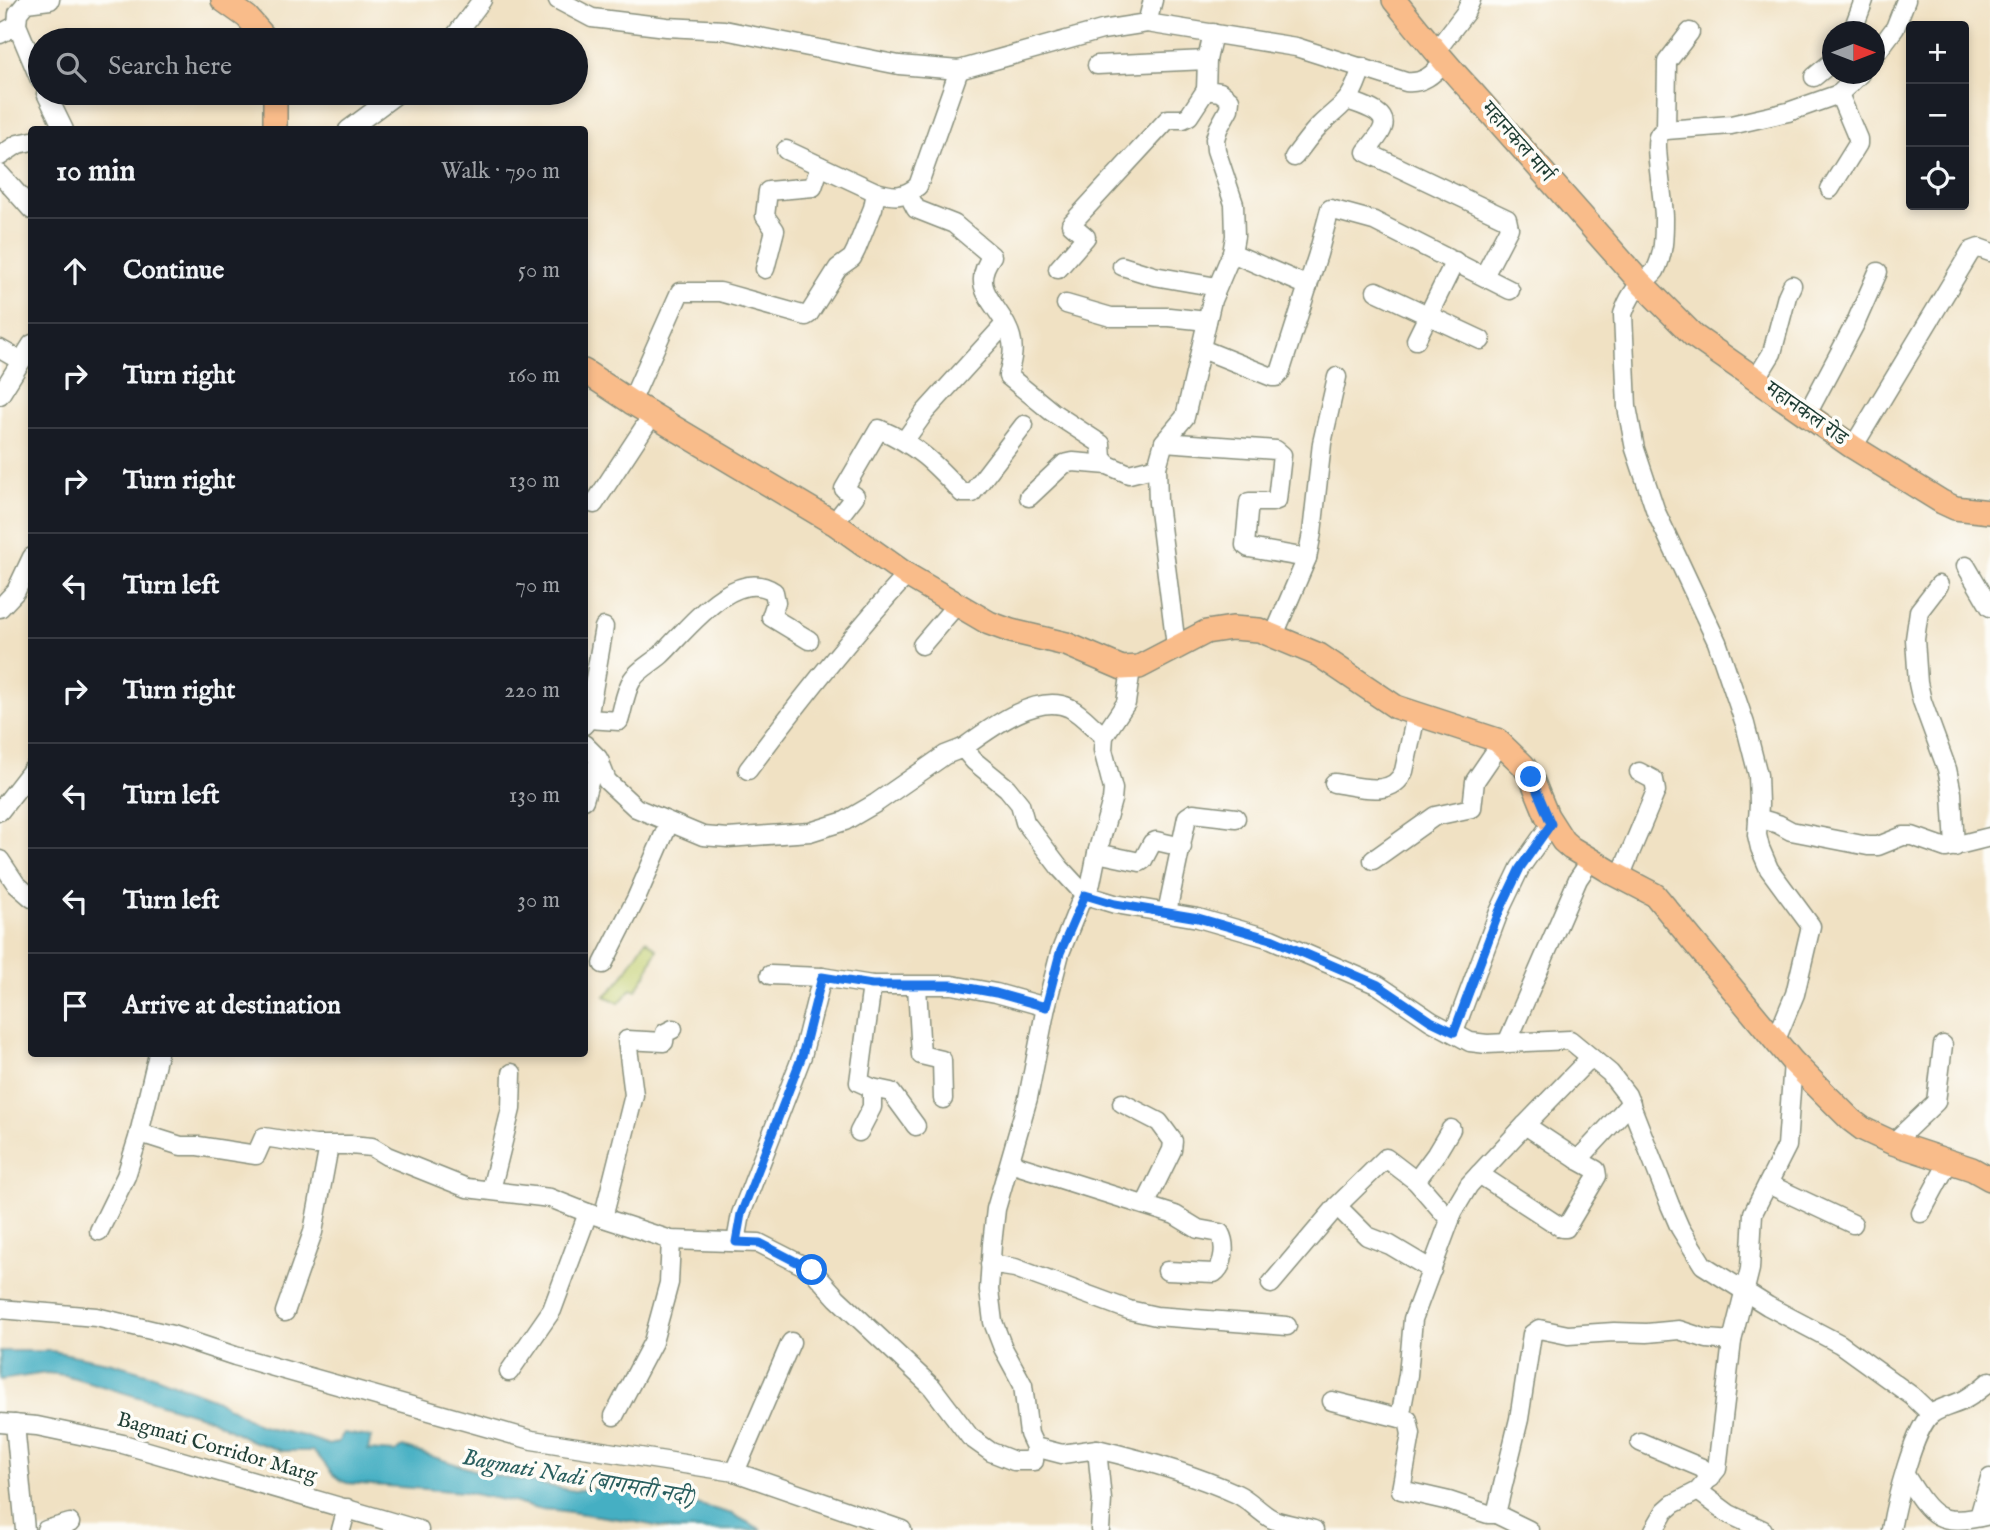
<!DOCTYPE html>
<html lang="en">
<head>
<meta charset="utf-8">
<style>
  :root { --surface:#171b24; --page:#242831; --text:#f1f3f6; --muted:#9ea1a6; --line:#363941 }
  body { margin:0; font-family:"IM FELL English","Noto Serif Devanagari",serif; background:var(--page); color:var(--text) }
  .controls { position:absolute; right:21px; top:21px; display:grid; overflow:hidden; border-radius:7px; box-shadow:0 4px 10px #0003 }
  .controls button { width:63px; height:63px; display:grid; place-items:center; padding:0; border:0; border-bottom:2px solid var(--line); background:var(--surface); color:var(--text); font:35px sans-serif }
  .compass { position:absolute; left:1822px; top:21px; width:63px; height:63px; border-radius:50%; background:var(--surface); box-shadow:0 4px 10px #0003; rotate:90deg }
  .stop { position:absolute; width:21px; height:21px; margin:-16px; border:5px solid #1a73e8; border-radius:50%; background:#fff }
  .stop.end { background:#1a73e8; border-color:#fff; box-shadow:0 2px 7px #0008 }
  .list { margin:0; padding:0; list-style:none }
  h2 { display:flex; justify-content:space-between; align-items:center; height:91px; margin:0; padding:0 28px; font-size:30px }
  h2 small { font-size:23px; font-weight:400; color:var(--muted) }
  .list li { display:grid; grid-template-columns:46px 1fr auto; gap:21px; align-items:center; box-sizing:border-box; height:105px; padding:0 28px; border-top:2px solid var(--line) }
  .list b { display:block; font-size:26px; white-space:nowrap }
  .list em { font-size:23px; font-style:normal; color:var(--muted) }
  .icon { flex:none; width:38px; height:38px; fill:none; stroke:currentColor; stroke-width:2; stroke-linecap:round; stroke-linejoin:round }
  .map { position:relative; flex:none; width:1990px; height:1530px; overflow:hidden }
  .search { position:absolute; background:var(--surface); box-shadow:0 4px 10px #0003; left:28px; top:28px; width:560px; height:77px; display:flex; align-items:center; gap:18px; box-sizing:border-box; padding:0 24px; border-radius:38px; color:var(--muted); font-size:26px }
  .panel { position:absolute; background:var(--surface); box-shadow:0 4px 10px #0003; left:28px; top:126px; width:560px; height:931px; border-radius:7px }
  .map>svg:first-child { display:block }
  .green { fill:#c2cf71; stroke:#708652; stroke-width:2 }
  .water { fill:#44afc3; stroke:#32767c; stroke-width:2 }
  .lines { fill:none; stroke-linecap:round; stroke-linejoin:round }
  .minor-casing { stroke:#888f7c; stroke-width:21 }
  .major-casing { stroke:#888f7c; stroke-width:26 }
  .minor { stroke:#fff; stroke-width:18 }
  .major { stroke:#f9bc8a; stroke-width:23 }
  .route { stroke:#1a73e8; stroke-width:9 }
  .labels { text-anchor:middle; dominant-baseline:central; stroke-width:7; stroke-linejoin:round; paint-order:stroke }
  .street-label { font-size:21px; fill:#1f3d34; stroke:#fdfcf7 }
  .water-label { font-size:23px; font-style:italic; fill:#2a5f5f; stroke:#fdfcf7 }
</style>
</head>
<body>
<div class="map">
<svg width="1990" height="1530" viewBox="0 0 1990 1530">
  <rect width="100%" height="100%" fill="#fdfcf7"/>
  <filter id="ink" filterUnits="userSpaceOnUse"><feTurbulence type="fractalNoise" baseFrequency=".0143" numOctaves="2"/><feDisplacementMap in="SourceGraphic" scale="14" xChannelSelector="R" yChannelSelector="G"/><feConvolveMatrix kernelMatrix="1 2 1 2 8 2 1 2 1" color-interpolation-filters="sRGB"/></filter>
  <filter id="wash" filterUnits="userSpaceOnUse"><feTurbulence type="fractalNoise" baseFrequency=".00686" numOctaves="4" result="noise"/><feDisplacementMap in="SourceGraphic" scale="28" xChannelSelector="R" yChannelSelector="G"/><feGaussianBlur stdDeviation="1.57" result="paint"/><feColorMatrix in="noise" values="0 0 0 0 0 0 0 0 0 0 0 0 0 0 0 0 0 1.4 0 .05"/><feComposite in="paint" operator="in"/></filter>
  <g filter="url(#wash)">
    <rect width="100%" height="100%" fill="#f0e1c3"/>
    <!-- green -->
    <polygon class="green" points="646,940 657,949 646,975 636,990 631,989 619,1003 605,996 619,982"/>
    <!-- water -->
    <path class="water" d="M 52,1351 L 112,1363 L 153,1375 L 215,1399 L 259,1425 L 275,1430 L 304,1436 L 329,1445 L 338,1442 L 344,1433 L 371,1437 L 368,1450 L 395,1452 L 403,1447 L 483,1473 L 575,1491 L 592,1488 L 661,1494 L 732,1514 L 762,1530 L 676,1530 L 626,1520 L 556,1510 L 537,1509 L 513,1502 L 464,1492 L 347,1483 C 327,1476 328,1462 312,1451 L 282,1451 L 252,1441 L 208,1418 L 65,1375 L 46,1373 L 0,1380 L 0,1351 Z"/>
  </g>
  <g filter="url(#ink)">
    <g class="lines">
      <defs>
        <g id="minor">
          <path d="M 558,0 L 592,18 L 667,27 L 724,30 L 899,65 L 959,70 L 1102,30 L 1147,23 L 1296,47 L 1406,82 C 1423,84 1433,74 1444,63"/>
          <polyline points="1147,23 1153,0"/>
          <polyline points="1852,32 1864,0"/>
          <polyline points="0,34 17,25"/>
          <polyline points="452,40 482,0"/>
          <polyline points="1436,51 1465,13 1471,0"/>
          <polyline points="1874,56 1895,28 1906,0"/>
          <polyline points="1097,65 1207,60"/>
          <polyline points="1814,77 1832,62"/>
          <polyline points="40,80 17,25 18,13 26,3 50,0"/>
          <polyline points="46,93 64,130"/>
          <path d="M 1348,100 C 1359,105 1388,111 1383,127 C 1381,135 1371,145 1366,152 L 1507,219 L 1509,228 L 1484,276"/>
          <polyline points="348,130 398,93"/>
          <polyline points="1666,130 1667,62 1690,32"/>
          <polyline points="786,150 876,192"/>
          <polyline points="0,156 18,144 32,141"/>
          <path d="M 1294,157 C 1302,147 1310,135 1319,126 C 1345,101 1350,105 1362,67"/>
          <polyline points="0,174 32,210"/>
          <polyline points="1830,189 1858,144 1858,139 1839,94"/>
          <path d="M 908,194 L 916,209 L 954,224 L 992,256 C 966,291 1003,306 1011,337 C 1015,351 1011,362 1008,376 L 1052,412 L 1101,444 L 1102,458 L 1108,465"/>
          <polyline points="1232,253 1308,286"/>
          <polyline points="1122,266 1154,276 1217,287"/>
          <polyline points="765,269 775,230 765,216 768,191 813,187 820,166"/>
          <polyline points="1058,269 1086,237 1071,224 1168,119 1183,119 1189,116 1206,90"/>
          <polyline points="1376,291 1481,340"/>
          <polyline points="1066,304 1111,317 1169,317 1207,321"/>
          <polyline points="1416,340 1455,261"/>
          <polyline points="0,349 21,361"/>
          <polyline points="1202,349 1272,377 1276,377 1280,373 1318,254 1330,209 1374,221 1510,290"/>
          <polyline points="1756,379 1772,353 1787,296 1792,285"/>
          <polyline points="0,395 32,344"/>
          <path d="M 631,402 L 680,292 L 720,292 L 806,316 L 809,314 L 838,268 L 852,258 L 856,250 L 873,208 L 876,192 C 894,197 903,198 918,186 L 959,70"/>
          <polyline points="1807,414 1856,322 1878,272"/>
          <polyline points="905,440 925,412 1005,324"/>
          <polyline points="1164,442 1276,450 1282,455 1277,500 1272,502 1249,502 1245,545 1249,548 1307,558"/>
          <polyline points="1853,447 1971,251 1979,248 1990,252"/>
          <polyline points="1029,497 1064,464 1073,462 1108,465 1129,474 1157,467"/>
          <polyline points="594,504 653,414"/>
          <path d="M 834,523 L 855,496 L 844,489 L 879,429 C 917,445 935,464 962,493 L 972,493 L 1024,425"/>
          <polyline points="1966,566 1990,607"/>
          <polyline points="1939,585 1919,611 1915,639 1918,683 1922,701 1947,769 1952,793 1955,847"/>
          <polyline points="0,608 16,591 32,557"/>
          <polyline points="1274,635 1307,558 1312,533 1322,443 1337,377"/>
          <polyline points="922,645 957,604"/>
          <polyline points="1176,646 1158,503 1157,467 1164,442 1185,417 1212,300 1232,253 1235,236 1234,204 1216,150 1215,139 1218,129 1229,109 1230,100 1220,92 1206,90 1207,60 1213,33"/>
          <path d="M 588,719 L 619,721 C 623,709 625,691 632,680 C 638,670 652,663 661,655 C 686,631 735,565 774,592 L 776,602 L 771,617 L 809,640"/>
          <polyline points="584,725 588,719 604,627"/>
          <polyline points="584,744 598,758 607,781 636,808 703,836 728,838 810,832 845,821 876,803 945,755 963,748 974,761 1007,788 1020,804 1025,822 1060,868 1085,895 1115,904 1198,918 1271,939 1378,985 1431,1021 1470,1042 1487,1044 1570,1040 1610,1073 1627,1095 1670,1205 1680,1228 1703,1265 1768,1306 1840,1344 1912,1396 1931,1414"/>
          <path d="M 963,748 C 989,729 1037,692 1070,708 C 1083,715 1092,727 1104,736"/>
          <path d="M 748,770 C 798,703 850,637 907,575"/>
          <path d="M 1334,783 C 1357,786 1393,799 1404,771 L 1416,715"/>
          <polyline points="584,800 592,772 600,762"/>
          <polyline points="0,811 32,770"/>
          <polyline points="1758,818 1778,824 1791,831 1868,846 1878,846 1903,836 1912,836 1946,848 1990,837"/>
          <polyline points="1097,853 1140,862 1143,860 1152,843 1156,841 1182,847"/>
          <polyline points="0,860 16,884 32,898"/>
          <polyline points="1373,860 1435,816 1472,808 1475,781 1501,743"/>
          <polyline points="1620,877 1656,791 1654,780 1639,772"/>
          <polyline points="1167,912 1187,817 1193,813 1236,818"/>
          <polyline points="603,964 636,899 669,823"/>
          <polyline points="770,975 822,977 872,985"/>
          <polyline points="917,986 921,1055 942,1060 943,1099"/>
          <polyline points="1454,1032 1499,912 1520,868 1551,824"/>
          <path d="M 1775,1042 L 1795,994 L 1811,926 L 1769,869 L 1760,848 L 1757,835 L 1759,804 L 1758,775 L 1745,724 L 1717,642 L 1656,512 L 1635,449 L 1627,407 L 1623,314 C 1627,302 1633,290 1643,282 C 1647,278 1652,275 1655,271 C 1664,255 1664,236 1664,218 C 1664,201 1654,147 1658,137 C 1660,132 1662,132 1666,130 L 1731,125 L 1788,112 L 1839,94 L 1860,74"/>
          <polyline points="1507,1043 1578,879 1591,860"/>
          <polyline points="1590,1058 1525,1125 1578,1160 1631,1103"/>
          <polyline points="872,1088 891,1092 916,1126"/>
          <polyline points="1122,1103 1159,1122 1173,1141 1172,1150 1145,1205"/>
          <polyline points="859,1132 872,1107 872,1088 859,1082 872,985 952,985 996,993 1046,1007"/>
          <polyline points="140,1133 181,1146 198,1146 256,1155 264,1137 315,1145 350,1145 372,1147 387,1156 467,1188 550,1198 588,1213 671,1240 759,1243 812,1270 837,1298 932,1387 970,1437 991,1452 1014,1461 1034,1461 1035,1447"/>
          <polyline points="1893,1143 1936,1102 1943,1045"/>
          <path d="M 1010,1163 L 1175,1215 L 1198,1229 L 1220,1233 C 1226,1244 1225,1265 1214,1273 L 1167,1271"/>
          <polyline points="1479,1174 1562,1228 1566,1228 1597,1176 1596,1170 1578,1160"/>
          <polyline points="1416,1181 1436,1154 1451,1129"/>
          <polyline points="1768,1184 1853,1224"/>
          <polyline points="491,1190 511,1109 512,1073"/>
          <polyline points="1337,1206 1367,1236 1390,1245 1432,1270"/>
          <polyline points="1921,1213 1949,1161"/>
          <polyline points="603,1218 634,1095 627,1040 664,1042 665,1033 673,1029"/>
          <polyline points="99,1231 126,1176 138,1138 158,1054"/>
          <polyline points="736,1242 741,1214 802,1056 822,977"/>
          <polyline points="990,1264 1015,1268 1129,1310 1156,1316 1287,1326"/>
          <polyline points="1271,1284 1337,1206 1386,1158 1416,1181 1450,1220"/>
          <polyline points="0,1309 96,1317 172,1335 235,1356 532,1440 735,1472 902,1530"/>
          <polyline points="285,1312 313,1232 329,1146"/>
          <polyline points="509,1372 552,1310 588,1213"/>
          <polyline points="1332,1401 1408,1420 1411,1434 1401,1490 1449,1501 1488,1514 1496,1514 1519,1419 1532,1334 1539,1329 1568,1335 1614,1332 1647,1333 1679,1330 1707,1339 1732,1341"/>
          <polyline points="614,1416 653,1342 669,1283 671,1240"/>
          <polyline points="1400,1418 1408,1375 1413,1319 1453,1212 1469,1185 1525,1125"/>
          <polyline points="0,1423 37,1426 123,1444 419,1530"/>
          <polyline points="15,1424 25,1530"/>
          <polyline points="1640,1442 1702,1468 1711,1478"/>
          <path d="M 1097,1449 C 1144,1460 1193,1474 1237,1494 C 1250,1500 1259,1512 1272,1519 C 1286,1525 1300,1526 1314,1530"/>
          <polyline points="735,1472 791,1342"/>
          <path d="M 1905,1475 C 1932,1518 1938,1527 1990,1515"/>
          <polyline points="1698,1491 1729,1514 1763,1530"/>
          <polyline points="1496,1514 1529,1530"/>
          <polyline points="1979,1517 1990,1478"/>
          <polyline points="46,1530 70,1523"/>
          <polyline points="341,1530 347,1508"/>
          <polyline points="1100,1530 1102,1500 1097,1449 1062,1454 1035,1447 1029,1434 1023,1385 1003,1348 993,1322 989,1290 992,1244 996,1209 1028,1098 1046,1007 1060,953 1080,903 1091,883 1097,853 1112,800 1113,789 1103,750 1104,736 1126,703 1131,669"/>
          <polyline points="1654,1530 1665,1511 1673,1504 1698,1491 1717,1469 1732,1341 1750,1269 1753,1213 1787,1146 1793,1062"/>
          <path d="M 1891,1530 C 1895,1506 1914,1425 1933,1413 C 1942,1407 1954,1405 1964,1400 C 1973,1395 1982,1388 1990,1381"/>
        </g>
        <g id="major">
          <polyline points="223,0 247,17 267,40"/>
          <path d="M 1394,0 C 1420,32 1445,64 1473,93 L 1641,283 L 1694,336 L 1853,447 L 1942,502 L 1955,508 L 1990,512"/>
          <polyline points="275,130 275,93"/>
          <polyline points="584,371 631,402 834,523 907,575 989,623 1011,631 1066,644 1122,668 1139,667 1206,632 1232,628 1259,630 1319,655 1396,707 1497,740 1523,765 1531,777 1547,816 1563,841 1571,848 1611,872 1655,895 1793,1062 1851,1120 1863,1129 1893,1143 1972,1169 1990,1179"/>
        </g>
      </defs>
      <!-- minor casing -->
      <use href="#minor" class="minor-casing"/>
      <!-- major casing -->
      <use href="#major" class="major-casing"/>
      <!-- minor -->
      <use href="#minor" class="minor"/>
      <!-- major -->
      <use href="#major" class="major"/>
    </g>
  </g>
  <g class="lines" filter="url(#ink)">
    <!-- route -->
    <polyline class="route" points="812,1270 760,1243 736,1242 741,1214 802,1056 822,977 872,985 952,985 996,993 1046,1007 1060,953 1085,895 1115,904 1198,918 1271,939 1378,985 1431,1021 1454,1032 1499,912 1520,868 1551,824 1531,777"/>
  </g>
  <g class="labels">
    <!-- street labels -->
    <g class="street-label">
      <text transform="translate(1517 142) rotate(49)">महानकल मार्ग</text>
      <text transform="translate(1806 414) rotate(35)">महानकल रोड</text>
      <text transform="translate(217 1448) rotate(16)">Bagmati Corridor Marg</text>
    </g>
    <!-- water labels -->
    <g class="water-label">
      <text transform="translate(579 1478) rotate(10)">Bagmati Nadi (बागमती नदी)</text>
    </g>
  </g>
</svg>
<div class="controls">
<button>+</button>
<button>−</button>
<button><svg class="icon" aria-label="locate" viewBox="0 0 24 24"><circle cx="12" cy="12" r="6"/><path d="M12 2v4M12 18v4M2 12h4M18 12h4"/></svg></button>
</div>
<svg class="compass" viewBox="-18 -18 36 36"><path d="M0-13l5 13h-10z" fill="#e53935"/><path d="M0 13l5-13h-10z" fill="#9ea1a6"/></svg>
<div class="stop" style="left:812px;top:1270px"></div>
<div class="stop end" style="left:1531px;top:777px"></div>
<div class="search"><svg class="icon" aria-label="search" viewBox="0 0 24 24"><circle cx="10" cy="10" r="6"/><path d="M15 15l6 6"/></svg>Search here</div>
<section class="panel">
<h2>10 min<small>Walk · 790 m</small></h2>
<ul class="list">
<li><svg class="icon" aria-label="ahead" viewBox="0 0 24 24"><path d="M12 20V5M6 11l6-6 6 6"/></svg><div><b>Continue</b></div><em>50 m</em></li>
<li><svg class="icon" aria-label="right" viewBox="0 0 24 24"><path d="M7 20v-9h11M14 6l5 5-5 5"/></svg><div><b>Turn right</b></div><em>160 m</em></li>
<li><svg class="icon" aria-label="right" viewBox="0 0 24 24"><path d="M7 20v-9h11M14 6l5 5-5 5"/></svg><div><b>Turn right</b></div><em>130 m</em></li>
<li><svg class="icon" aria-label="left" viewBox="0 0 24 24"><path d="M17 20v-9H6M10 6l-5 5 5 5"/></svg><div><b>Turn left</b></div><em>70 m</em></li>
<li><svg class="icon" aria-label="right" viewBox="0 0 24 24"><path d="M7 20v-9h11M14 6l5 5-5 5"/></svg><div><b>Turn right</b></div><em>220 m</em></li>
<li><svg class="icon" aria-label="left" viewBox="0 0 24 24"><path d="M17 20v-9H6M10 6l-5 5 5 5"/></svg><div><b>Turn left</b></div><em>130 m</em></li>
<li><svg class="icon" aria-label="left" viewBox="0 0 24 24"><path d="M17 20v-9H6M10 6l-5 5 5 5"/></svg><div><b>Turn left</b></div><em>30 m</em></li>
<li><svg class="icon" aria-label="arrive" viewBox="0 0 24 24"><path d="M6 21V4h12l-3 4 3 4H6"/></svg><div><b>Arrive at destination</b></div></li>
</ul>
</section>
</div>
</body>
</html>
